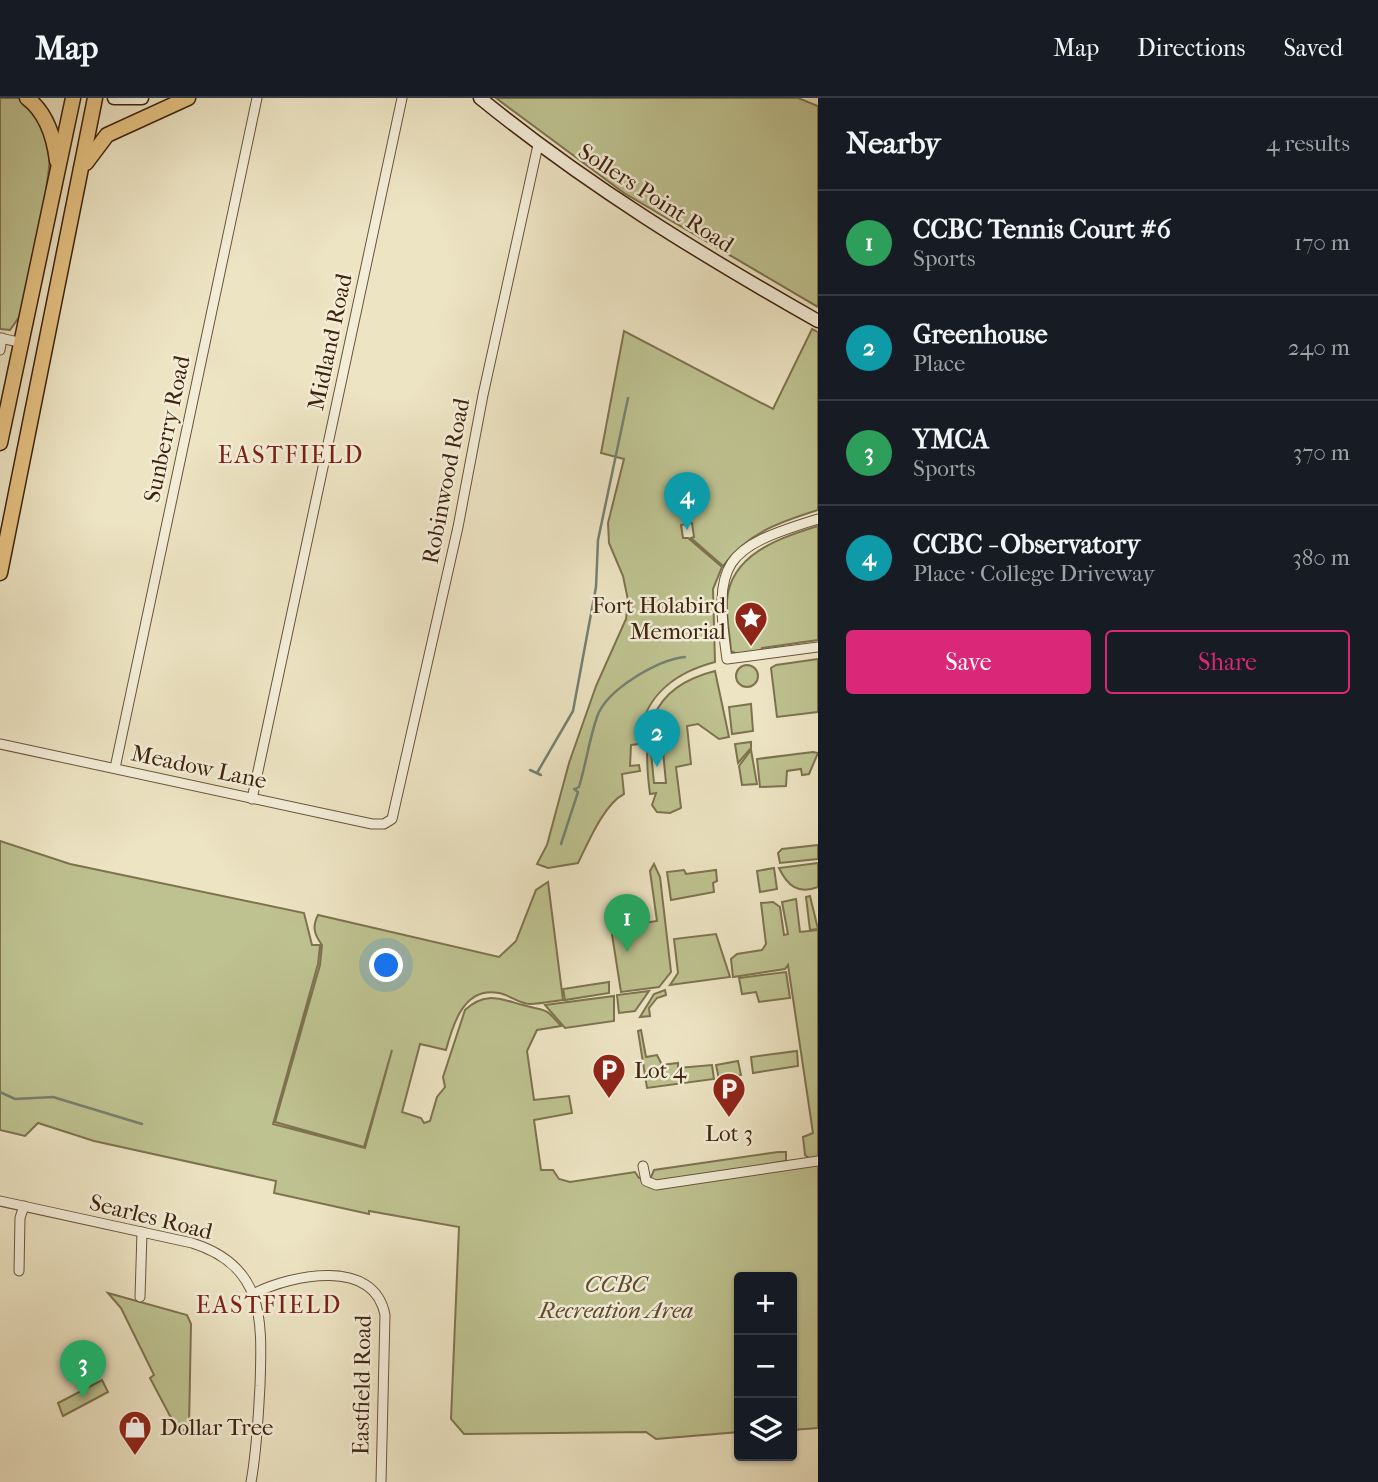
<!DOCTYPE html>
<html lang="en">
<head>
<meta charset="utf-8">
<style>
  :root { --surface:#171b24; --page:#20242c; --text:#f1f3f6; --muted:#9ea1a6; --line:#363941; --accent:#db2777 }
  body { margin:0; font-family:"IM FELL French Canon",serif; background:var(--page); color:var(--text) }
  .controls { position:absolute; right:21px; bottom:21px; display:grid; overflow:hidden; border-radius:7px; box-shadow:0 2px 5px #0004 }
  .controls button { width:63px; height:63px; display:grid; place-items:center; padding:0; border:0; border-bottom:2px solid var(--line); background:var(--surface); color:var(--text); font:35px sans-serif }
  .you { position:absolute; left:387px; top:868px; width:24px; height:24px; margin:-18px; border:5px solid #fff; border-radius:50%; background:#1a73e8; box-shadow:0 0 0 10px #1a73e833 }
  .badge { display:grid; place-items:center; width:46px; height:46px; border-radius:50%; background:var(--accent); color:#fff; font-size:23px; font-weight:700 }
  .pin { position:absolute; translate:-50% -58px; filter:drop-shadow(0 2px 4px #0008) }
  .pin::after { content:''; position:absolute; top:37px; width:24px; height:21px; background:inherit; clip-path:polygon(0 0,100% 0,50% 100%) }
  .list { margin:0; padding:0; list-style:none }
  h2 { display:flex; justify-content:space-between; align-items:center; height:91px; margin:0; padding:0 28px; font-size:30px }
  h2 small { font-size:23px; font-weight:400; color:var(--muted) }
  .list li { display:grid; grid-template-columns:46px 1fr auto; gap:21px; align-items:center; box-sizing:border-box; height:105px; padding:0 28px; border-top:2px solid var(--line) }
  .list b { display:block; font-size:26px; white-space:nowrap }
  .list p { margin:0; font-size:23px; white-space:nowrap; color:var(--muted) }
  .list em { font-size:23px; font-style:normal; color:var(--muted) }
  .actions { display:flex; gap:14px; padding:21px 28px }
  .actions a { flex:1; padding:16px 0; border:2px solid var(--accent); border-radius:7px; text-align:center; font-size:24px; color:var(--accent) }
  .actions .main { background:var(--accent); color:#fff }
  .icon { flex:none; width:38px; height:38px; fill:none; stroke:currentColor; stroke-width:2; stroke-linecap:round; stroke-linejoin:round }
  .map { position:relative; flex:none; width:818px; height:1384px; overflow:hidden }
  header { display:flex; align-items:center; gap:42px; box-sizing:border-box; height:98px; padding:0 35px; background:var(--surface); border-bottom:2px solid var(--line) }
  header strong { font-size:33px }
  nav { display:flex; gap:38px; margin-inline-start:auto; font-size:24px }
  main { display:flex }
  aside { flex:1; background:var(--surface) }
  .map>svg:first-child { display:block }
  .green { fill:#bec290; stroke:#7e724f; stroke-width:2; fill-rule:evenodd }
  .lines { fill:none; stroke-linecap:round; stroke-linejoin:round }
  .stream { stroke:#758170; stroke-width:2.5 }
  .street-casing { stroke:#6a533b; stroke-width:11 }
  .secondary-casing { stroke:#3e230e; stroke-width:15 }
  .primary-casing { stroke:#3e230e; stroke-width:17 }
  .street { stroke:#f3edd8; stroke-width:9 }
  .secondary { stroke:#f3edd8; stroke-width:12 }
  .primary { stroke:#e6c282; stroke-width:14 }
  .labels { text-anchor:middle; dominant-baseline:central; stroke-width:5; stroke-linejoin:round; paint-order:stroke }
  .street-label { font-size:23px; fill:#3e230e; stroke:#f3edd8 }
  .poi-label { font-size:23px; fill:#3e230e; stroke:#f3edd8; text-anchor:start }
  .park-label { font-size:23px; font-style:italic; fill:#5e4b2e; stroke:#f3edd8 }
  .neighbourhood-label { font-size:24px; letter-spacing:2px; fill:#7a1f14; stroke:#f3edd8 }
</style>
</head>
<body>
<header>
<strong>Map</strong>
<nav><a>Map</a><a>Directions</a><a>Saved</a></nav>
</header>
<main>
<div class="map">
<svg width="818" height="1384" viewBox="0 0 818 1384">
  <rect width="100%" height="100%" fill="#ede4c3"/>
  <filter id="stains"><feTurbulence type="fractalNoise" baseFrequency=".00286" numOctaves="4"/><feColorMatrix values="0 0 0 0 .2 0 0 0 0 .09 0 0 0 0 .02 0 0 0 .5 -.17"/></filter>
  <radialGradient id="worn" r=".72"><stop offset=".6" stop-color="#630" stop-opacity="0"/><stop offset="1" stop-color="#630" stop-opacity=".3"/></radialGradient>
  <!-- green -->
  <g class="green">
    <path d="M 0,0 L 21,0 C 33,10 46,22 49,39 C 56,67 28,180 22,215 L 10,232 L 0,231 Z"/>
    <polygon points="496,0 798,0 818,8 818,209 624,95"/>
    <path d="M 812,231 L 818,234 L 818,412 C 780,424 747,435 723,468 L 691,440 L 694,439 L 692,425 L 681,427 L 683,440 L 688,440 L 722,469 L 713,491 L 715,564 C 673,575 642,600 638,646 L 631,647 L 630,668 L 639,667 L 640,673 L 622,676 L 624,696 C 604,706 588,745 578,765 L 548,770 L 537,766 L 547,747 L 569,665 L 596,588 L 626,521 L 628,502 L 623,478 L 609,445 L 608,425 L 624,361 L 601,355 L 624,233 L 773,311 Z"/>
    <path d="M 818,428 L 818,542 L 762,550 L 761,553 L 737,556 L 731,553 C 730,537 726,519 727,503 C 730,456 780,440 818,428 Z"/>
    <polygon points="818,561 818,614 777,619 771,570 776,567"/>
    <circle cx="747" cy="578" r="11"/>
    <path d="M 715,573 L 729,639 L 719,641 L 698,626 L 687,628 L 691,666 L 676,669 L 681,710 L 670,715 L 657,714 L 652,707 L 656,695 L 650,696 C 642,635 647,590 715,573 ZM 657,652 L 663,653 L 666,685 L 654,685 L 651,654 Z"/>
    <polygon points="751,606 753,633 732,636 729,609"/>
    <polygon points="751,644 751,650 738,665 735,646"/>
    <polygon points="751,652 757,686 742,687 739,668"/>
    <polygon points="813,654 818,655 809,676 802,677 801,671 787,673 786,688 760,689 757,661"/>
    <path d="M 0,743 L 70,766 L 304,815 L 312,847 L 320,847 L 318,866 L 273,1026 L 365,1050 L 392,952 L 364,1049 L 275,1024 L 320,867 L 322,847 C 314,836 312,829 318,817 L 499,859 L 516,843 L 536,792 L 548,784 L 563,902 C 552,903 541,906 530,906 C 519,906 510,897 499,895 C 464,888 453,926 446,952 L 420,946 L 402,1014 L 421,1020 L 424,1025 L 430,1023 L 437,999 L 445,989 L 443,979 L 465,912 C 485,893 500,901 523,907 C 546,914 543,907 561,928 L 537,932 L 527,953 L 534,1002 L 569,998 L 572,1015 L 534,1022 L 541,1072 L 553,1072 L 559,1081 L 570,1084 L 635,1074 L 639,1080 L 651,1079 L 654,1072 L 778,1054 L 786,1054 L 786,1063 L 752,1069 L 818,1063 L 818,1330 L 792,1332 L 792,1179 L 739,1179 L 739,1334 L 656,1341 L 646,1334 L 464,1336 L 451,1321 L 459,1129 L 369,1113 L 369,1116 L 274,1095 L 276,1083 L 94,1043 L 38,1025 L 25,1038 L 0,1032 Z"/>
    <polygon points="818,747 818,761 780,765 778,755 782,751"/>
    <path d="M 818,765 L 818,789 C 798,797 787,787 779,770 Z"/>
    <polygon points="654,766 660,779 671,874 659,889 621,894 611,830 657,823 650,773"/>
    <polygon points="774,770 777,791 760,794 757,773"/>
    <polygon points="684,772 686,776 716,772 717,783 713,785 714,794 671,802 667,774"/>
    <polygon points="810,798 818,831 810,832 806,799"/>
    <polygon points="796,801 800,834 818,832 818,1059 809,1060 805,1057 803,1039 813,1035 788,867 785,871 733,879 731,861 737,856 762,852 766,846 761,805 773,804 780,809 784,837 788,836 782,804"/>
    <polygon points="716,836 730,879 670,887 678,875 674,841"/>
    <polygon points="786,874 790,900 759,904 756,894 742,896 739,880"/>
    <polygon points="609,884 609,895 565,902 563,891"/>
    <polygon points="665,892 666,897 657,900 649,910 650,918 640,919 654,896"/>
    <polygon points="649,893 635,913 619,915 617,897"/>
    <polygon points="614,898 614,923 565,930 545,907"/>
    <polygon points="641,932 646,959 657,957 662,967 678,965 678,970 712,967 714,981 647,990 638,933"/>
    <polygon points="797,953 798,968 753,975 751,959"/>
    <polygon points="738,963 741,977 719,981 716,967"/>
    <polygon points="108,1195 187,1217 191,1226 189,1330 179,1335 150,1280 154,1277 121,1210"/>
    <polygon points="102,1282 108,1294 63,1318 58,1305"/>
  </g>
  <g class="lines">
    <!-- stream -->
    <g class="stream">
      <polyline points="530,672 541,677"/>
      <polyline points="537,675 573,613 596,489 598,442 628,300"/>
      <path d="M 575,691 L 579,689 C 586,666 589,642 597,619 C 606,592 657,562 685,559"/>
      <polyline points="561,746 578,694 574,691"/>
      <polyline points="0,994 15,1001 53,999 142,1026"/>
    </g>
    <defs>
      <g id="street">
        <polyline points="0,240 23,245"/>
        <polyline points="0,252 2,240"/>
        <path d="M 818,421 C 723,450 713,463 727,561 L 818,549"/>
        <polyline points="0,646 372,726 384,726 392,721 458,429 483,297 538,47"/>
        <polyline points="115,670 257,0"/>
        <polyline points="252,701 402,0"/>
        <polyline points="643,1068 646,1083 656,1087 818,1063"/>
        <path d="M 0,1103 L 192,1145 C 266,1168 262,1224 260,1288 C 258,1320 257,1352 251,1384"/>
        <polyline points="19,1173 20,1120 24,1108"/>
        <path d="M 255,1195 C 292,1177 374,1159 385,1217 L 381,1384"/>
        <polyline points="140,1199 142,1134"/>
      </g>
      <g id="secondary">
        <polyline points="114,0 142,0"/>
        <path d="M 480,0 C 587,87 698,155 818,223"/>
      </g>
      <g id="primary">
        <path d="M 27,0 C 47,15 54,39 57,63"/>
        <polyline points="86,65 107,37 188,0"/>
        <polyline points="0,345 73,0"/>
        <polyline points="0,475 95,0"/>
      </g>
    </defs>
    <!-- street casing -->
    <use href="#street" class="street-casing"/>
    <!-- secondary casing -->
    <use href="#secondary" class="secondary-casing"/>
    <!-- primary casing -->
    <use href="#primary" class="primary-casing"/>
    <!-- street -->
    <use href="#street" class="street"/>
    <!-- secondary -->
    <use href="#secondary" class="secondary"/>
    <!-- primary -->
    <use href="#primary" class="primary"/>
  </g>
  <!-- icons -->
  <defs>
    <symbol id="sight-pin" viewBox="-11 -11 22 30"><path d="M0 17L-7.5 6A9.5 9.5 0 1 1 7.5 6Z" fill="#8f2418" stroke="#f3edd8"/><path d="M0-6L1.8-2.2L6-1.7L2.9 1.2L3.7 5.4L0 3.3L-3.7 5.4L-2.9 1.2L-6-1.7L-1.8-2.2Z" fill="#fff"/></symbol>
    <symbol id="parking-pin" viewBox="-11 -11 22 30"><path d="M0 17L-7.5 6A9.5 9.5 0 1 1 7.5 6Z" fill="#8f2418" stroke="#f3edd8"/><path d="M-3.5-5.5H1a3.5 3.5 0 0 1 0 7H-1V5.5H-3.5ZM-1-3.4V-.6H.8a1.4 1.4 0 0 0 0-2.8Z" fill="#fff"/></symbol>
    <symbol id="shop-pin" viewBox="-11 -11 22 30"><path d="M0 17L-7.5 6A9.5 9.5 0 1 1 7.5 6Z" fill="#8f2418" stroke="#f3edd8"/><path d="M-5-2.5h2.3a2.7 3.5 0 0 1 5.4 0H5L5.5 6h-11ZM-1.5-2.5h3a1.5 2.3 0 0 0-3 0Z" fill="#fff"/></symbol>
  </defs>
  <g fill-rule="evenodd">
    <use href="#sight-pin" x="732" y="501" width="38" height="52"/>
    <use href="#parking-pin" x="590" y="953" width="38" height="52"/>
    <use href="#parking-pin" x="710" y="972" width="38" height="52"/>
    <use href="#shop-pin" x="116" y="1310" width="38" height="52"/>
  </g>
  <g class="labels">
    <!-- street labels -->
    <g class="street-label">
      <text transform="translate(656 100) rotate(33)">Sollers Point Road</text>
      <text transform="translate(330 244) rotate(-78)">Midland Road</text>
      <text transform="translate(167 331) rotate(-78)">Sunberry Road</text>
      <text transform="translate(446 383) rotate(-79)">Robinwood Road</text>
      <text transform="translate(199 669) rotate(12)">Meadow Lane</text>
      <text transform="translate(151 1119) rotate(14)">Searles Road</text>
      <text transform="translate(362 1287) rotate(-89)">Eastfield Road</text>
    </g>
    <!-- poi labels -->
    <g class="poi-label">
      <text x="726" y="507" text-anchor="end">Fort Holabird<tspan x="726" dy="26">Memorial</tspan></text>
      <text x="634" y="972">Lot 4</text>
      <text x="729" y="1035" text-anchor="middle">Lot 3</text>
      <text x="160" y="1329">Dollar Tree</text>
    </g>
    <!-- park labels -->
    <g class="park-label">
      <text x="616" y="1186">CCBC<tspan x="616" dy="26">Recreation Area</tspan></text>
    </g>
    <!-- neighbourhood labels -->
    <g class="neighbourhood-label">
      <text x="291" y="357">EASTFIELD</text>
      <text x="269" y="1207">EASTFIELD</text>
    </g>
  </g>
  <rect width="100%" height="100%" filter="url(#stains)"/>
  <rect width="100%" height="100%" fill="url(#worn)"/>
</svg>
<div class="controls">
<button>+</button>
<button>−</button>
<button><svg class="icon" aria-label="layers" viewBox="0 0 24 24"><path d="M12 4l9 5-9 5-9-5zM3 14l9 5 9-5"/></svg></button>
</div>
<div class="you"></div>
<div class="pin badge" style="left:627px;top:854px;background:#2e9e5b">1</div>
<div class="pin badge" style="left:657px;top:669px;background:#0f9aa8">2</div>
<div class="pin badge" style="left:83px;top:1300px;background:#2e9e5b">3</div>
<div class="pin badge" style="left:687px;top:432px;background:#0f9aa8">4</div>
</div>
<aside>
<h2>Nearby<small>4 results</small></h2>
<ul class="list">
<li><span class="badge" style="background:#2e9e5b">1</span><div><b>CCBC Tennis Court #6</b><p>Sports</p></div><em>170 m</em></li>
<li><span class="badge" style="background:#0f9aa8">2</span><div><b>Greenhouse</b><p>Place</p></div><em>240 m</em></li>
<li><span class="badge" style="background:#2e9e5b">3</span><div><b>YMCA</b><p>Sports</p></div><em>370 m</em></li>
<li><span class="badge" style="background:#0f9aa8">4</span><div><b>CCBC - Observatory</b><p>Place · College Driveway</p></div><em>380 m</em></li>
</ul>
<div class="actions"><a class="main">Save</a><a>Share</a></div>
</aside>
</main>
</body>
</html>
